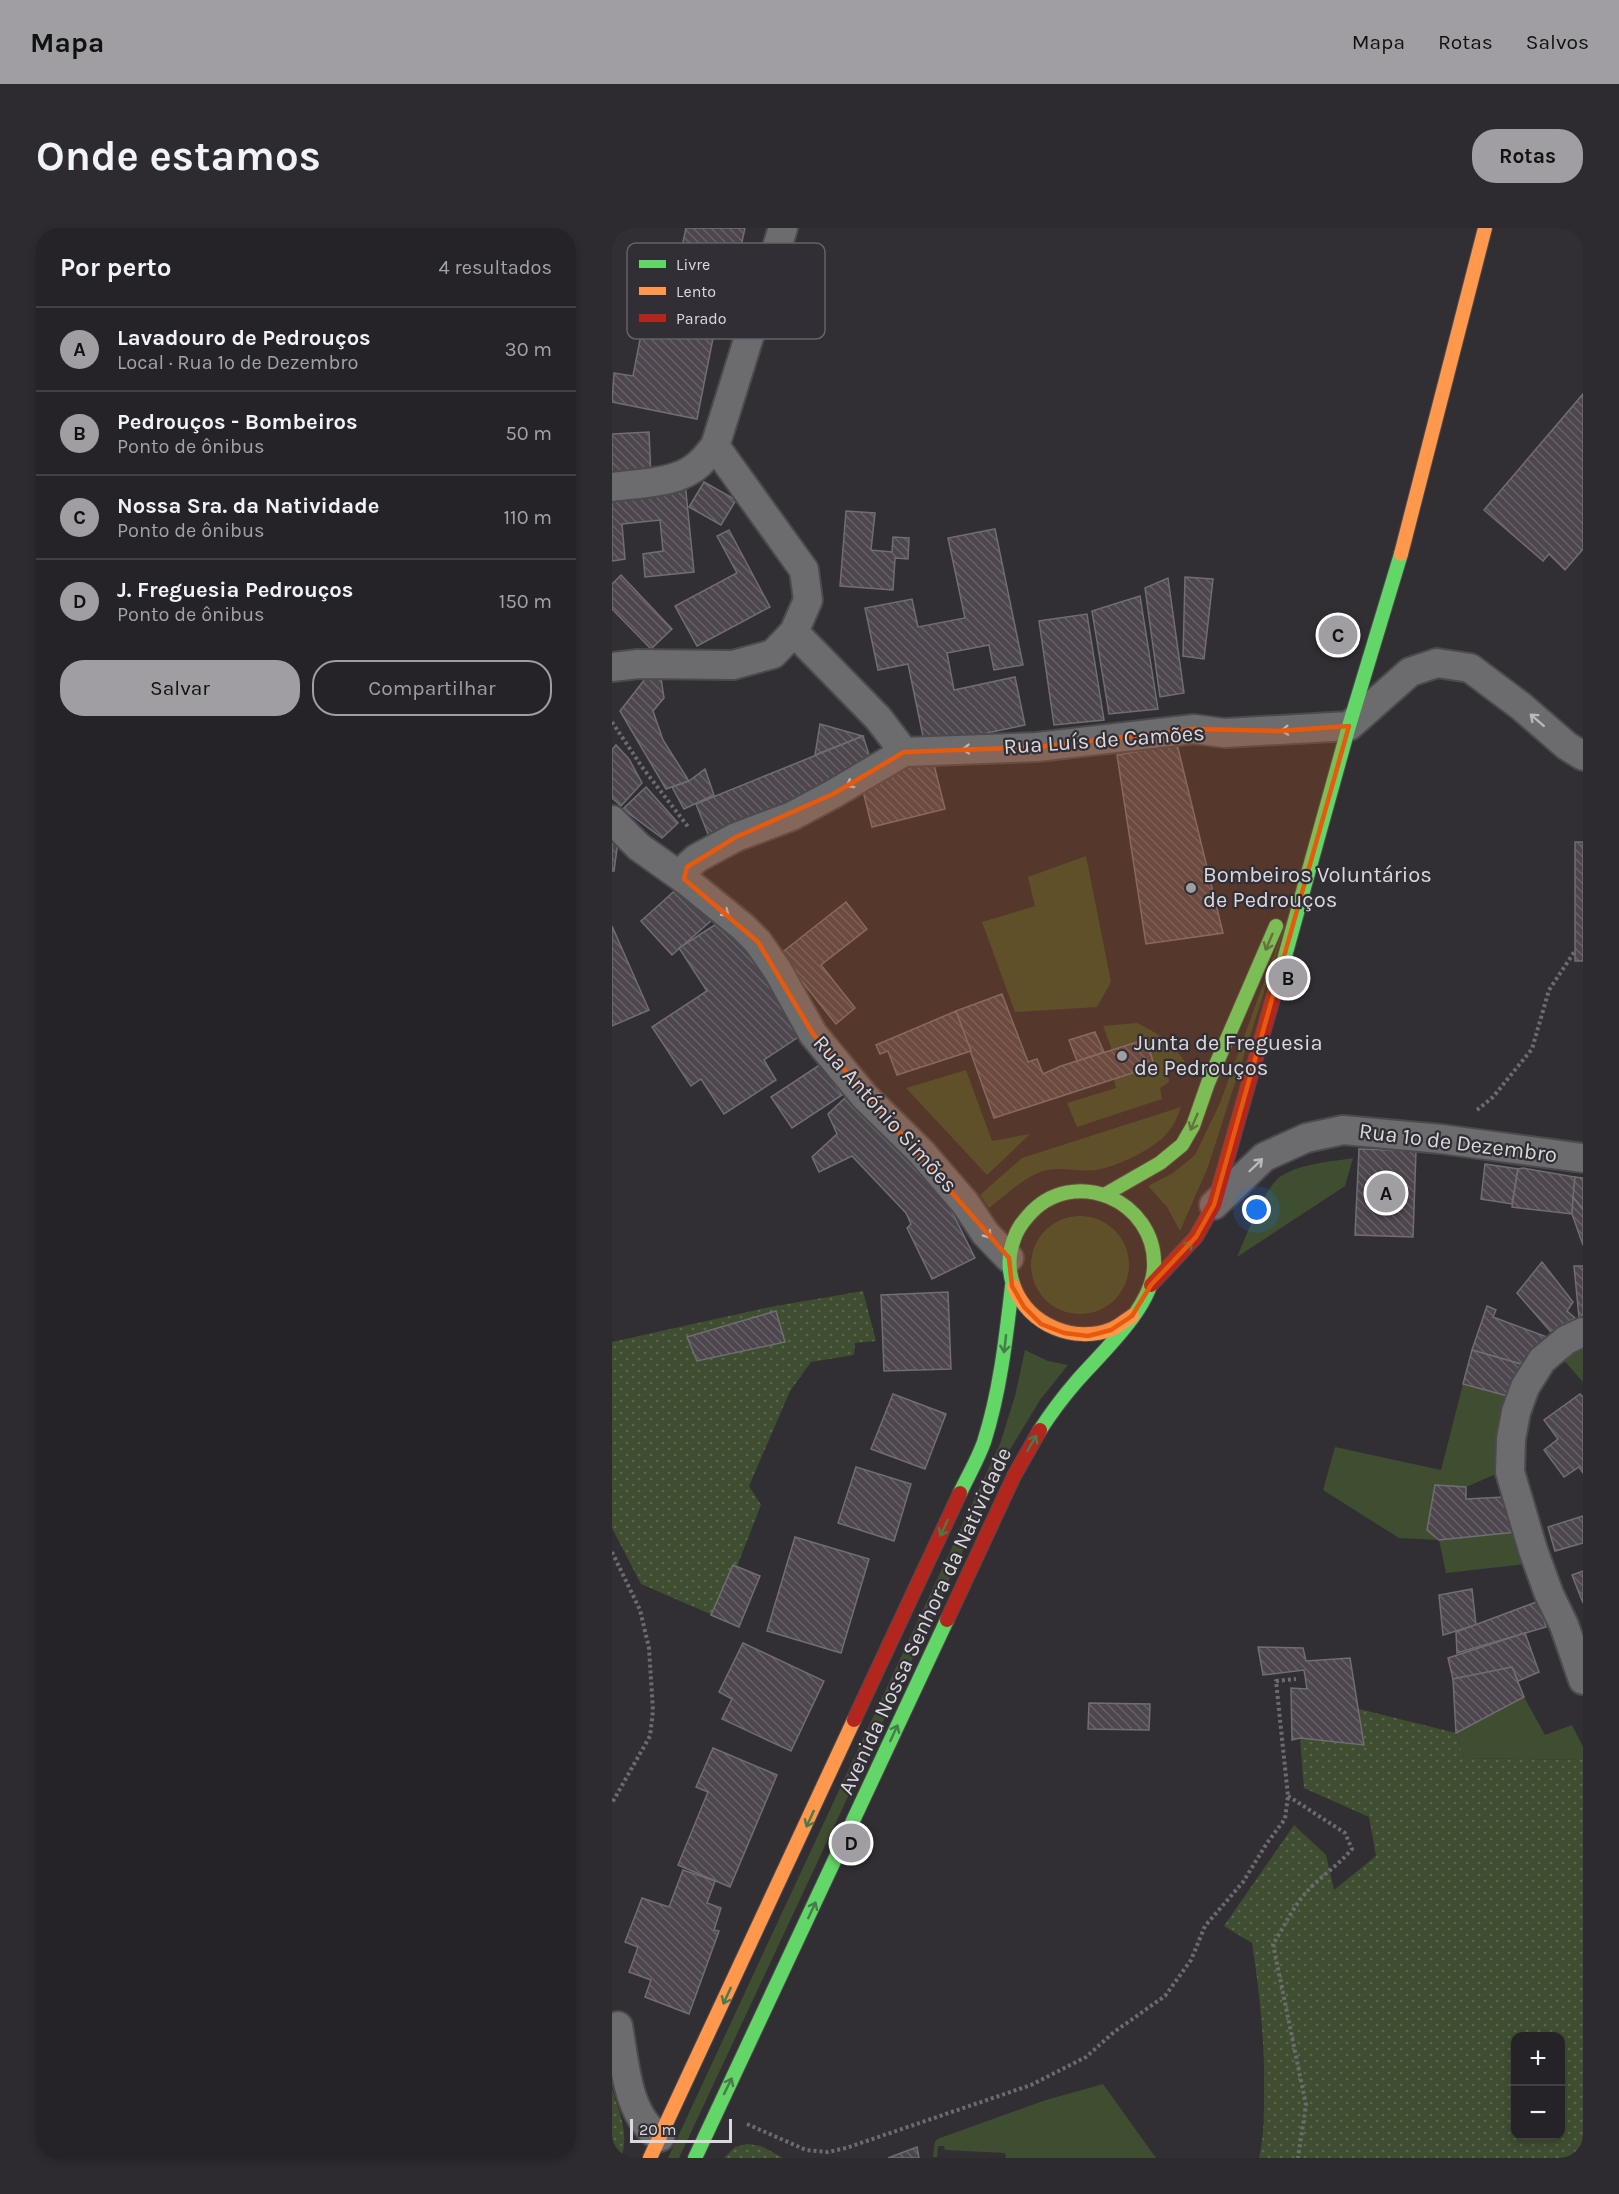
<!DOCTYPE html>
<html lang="pt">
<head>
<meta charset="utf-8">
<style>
  :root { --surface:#252327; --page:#2d2b2f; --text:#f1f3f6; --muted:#a3a4a7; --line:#424044; --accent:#a09ea2 }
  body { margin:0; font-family:Karla,sans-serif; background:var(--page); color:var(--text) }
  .controls { position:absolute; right:18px; bottom:18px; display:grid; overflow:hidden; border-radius:12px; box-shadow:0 3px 9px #0003 }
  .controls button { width:54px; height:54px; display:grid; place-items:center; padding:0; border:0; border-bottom:2px solid var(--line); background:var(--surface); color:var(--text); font:30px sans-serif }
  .scale { position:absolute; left:18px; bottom:15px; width:102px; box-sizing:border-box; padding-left:6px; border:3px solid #dbd9de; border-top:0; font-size:16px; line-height:21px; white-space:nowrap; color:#dbd9de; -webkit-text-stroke:4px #312e35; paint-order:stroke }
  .you { position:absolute; left:645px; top:982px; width:21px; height:21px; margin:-15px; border:4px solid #fff; border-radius:50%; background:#1a73e8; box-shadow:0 0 0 9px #1a73e833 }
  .badge { display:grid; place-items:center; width:39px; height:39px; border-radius:50%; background:var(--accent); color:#111; font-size:20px; font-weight:700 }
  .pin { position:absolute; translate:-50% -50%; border:3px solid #fff; box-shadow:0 2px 6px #0006 }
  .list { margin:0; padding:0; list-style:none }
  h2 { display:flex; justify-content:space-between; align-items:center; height:78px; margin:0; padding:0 24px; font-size:26px }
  h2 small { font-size:20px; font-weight:400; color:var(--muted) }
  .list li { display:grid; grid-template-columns:39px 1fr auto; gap:18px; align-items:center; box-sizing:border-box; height:84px; padding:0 24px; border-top:2px solid var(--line) }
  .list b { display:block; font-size:22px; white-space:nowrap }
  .list p { margin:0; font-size:20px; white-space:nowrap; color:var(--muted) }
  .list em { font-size:20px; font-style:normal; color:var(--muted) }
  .actions { display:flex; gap:12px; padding:18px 24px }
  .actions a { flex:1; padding:14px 0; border:2px solid var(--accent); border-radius:24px; text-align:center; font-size:21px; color:var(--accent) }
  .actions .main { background:var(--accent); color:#111 }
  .map { position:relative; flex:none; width:971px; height:1930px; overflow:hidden; border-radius:24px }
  header { display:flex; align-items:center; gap:36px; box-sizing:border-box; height:84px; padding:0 30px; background:var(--accent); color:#111 }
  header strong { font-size:28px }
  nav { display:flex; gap:33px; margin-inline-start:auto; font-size:21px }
  .intro { display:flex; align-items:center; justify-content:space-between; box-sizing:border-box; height:144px; padding:0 36px }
  h1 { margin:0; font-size:42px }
  .button { padding:15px 27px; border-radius:24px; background:var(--accent); color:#111; font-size:21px; font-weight:700 }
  main { display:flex; gap:36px; padding:0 36px }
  aside { flex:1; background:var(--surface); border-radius:24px; box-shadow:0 3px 9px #0003 }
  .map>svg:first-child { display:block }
  .grass { fill:url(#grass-dots); fill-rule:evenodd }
  .green { fill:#3f4e31 }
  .building { fill:url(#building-back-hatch); stroke:#706e72; stroke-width:1.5 }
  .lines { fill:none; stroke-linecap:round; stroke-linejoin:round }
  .street-casing { stroke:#4c4a4e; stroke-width:32 }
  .fast-casing { stroke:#4c4a4e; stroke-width:16 }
  .slow-casing { stroke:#4c4a4e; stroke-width:16 }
  .jam-casing { stroke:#4c4a4e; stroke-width:16 }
  .path { stroke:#6c6b6e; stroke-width:4; stroke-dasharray:3 3; stroke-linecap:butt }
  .street { stroke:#6c6b6e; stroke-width:28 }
  .fast { stroke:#63d668; stroke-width:14 }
  .slow { stroke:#ff974d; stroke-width:14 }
  .jam { stroke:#b3261e; stroke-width:14 }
  .oneway { stroke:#bab8bc }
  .oneway2 { stroke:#487a4c }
  .marked { fill:#e8590c; fill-opacity:0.2; stroke:#e8590c; stroke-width:4.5; stroke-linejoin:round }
  .poi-dot { fill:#a09ea2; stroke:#312e35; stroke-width:2 }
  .labels { text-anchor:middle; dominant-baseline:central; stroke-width:4.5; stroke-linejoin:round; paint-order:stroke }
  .street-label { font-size:22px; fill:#dbd9de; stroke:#312e35 }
  .poi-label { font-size:22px; fill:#dbd9de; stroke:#312e35; text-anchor:start }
  .key { fill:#312e35; stroke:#646168; stroke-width:1.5 }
  .key-label { font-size:16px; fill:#dbd9de }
</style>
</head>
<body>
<header>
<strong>Mapa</strong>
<nav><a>Mapa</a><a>Rotas</a><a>Salvos</a></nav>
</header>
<div class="intro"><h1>Onde estamos</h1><a class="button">Rotas</a></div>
<main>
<aside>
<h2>Por perto<small>4 resultados</small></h2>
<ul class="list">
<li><span class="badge">A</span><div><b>Lavadouro de Pedrouços</b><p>Local · Rua 1º de Dezembro</p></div><em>30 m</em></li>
<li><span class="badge">B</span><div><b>Pedrouços - Bombeiros</b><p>Ponto de ônibus</p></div><em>50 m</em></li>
<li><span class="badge">C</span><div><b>Nossa Sra. da Natividade</b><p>Ponto de ônibus</p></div><em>110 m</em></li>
<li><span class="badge">D</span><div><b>J. Freguesia Pedrouços</b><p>Ponto de ônibus</p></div><em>150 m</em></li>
</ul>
<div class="actions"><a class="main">Salvar</a><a>Compartilhar</a></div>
</aside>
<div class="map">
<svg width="971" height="1930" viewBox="0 0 971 1930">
  <defs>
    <pattern id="grass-dots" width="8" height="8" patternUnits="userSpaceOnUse" patternTransform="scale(1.5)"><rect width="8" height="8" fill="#3f4e31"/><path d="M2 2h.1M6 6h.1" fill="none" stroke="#5a674e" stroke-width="1.8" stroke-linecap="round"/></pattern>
    <pattern id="building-back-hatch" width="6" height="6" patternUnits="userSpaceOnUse" patternTransform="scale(1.5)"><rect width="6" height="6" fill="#4e464e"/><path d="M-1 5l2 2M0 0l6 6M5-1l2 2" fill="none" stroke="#676067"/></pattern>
  </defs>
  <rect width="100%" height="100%" fill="#312f34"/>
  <!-- grass -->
  <g class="grass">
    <polygon points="251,1063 264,1113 243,1115 242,1127 199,1134 178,1163 137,1258 149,1277 105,1389 29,1356 0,1300 0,1114 158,1079"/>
    <path d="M 747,1481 L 844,1505 L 852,1530 L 971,1532 L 971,1930 L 647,1930 C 652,1909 652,1888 652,1866 C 653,1815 648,1766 640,1715 L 612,1698 L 682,1597 L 714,1627 L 722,1662 L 764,1628 L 757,1589 L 692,1560 L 688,1510 L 752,1517 ZM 903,1808 L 948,1808 L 948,1908 L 903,1908 Z"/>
    <path d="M 0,1861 C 7,1884 18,1906 9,1930 L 0,1930 Z"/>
    <polygon points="135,1916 149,1918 171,1930 112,1930 123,1919"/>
  </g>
  <!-- green -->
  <g class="green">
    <polygon points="474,628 499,754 485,779 403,784 370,694 423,678 416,649"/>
    <polygon points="681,674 596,939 568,1003 555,979 536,958 561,945 583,927 608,875"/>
    <path d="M 525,795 C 547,806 559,813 573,834 L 555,842 L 557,854 L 548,860 L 550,871 L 465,899 L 455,875 L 504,860 L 502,851 L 542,838 L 535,811 L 500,822 L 491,798 Z"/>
    <polygon points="354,842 380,913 418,906 375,947 294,860"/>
    <path d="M 569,879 C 566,888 562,897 556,904 C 544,920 503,940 483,942 C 466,944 448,938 431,943 C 412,949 394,967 377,980 L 368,967 L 410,930 Z"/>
    <path d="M 741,930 L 733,958 L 625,1029 C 633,1011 654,957 669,948 C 691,935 718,934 741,930 Z"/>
    <circle cx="468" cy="1037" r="49"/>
    <polygon points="971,1119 971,1154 949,1129"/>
    <polygon points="413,1122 436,1133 456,1137 428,1172 399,1220 67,1930 56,1930 388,1216 403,1168"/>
    <polygon points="851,1156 896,1168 884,1246 854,1259 824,1257 815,1302 827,1312 904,1304 914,1336 834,1345 827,1312 787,1310 711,1262 723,1219 829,1242"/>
    <polygon points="912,1469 933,1507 960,1497 971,1519 971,1532 852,1530 844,1505"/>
    <polygon points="491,1856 544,1930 394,1930 393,1925 333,1922 332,1918 326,1918 325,1929 321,1929 323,1913 328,1910 434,1872"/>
  </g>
  <!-- building -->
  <g class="building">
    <polygon points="74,0 133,0 118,68 62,56"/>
    <polygon points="35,76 105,90 85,191 0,174 2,145 21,148"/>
    <polygon points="971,166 971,321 953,342 937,326 931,333 872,282"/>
    <polygon points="37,204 39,249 0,250 0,206"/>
    <polygon points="73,254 82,344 33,349 31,326 51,323 48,292 10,296 13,331 0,333 0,261"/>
    <polygon points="92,254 124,272 109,297 77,279"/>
    <polygon points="234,283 263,285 259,322 280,324 281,309 297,310 296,331 283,330 281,362 228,358"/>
    <polygon points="383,301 411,437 382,442 377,417 335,425 342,462 403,449 413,497 313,518 296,436 266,442 253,380 300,371 306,399 353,390 336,310"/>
    <polygon points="117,302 158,379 85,418 63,378 125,345 105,308"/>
    <polygon points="9,347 60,401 39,421 0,381 0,356"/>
    <polygon points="573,349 601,351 592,431 571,428"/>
    <polygon points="556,350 572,465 548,469 533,360"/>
    <polygon points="528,368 546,481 497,486 480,383"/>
    <polygon points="475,386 492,492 442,497 427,393"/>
    <polygon points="49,450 52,470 41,483 51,512 77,553 54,561 8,483 33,451"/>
    <polygon points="208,496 251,508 203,527"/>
    <polygon points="251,508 260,536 98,611 84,576"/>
    <polygon points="565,516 611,705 534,716 505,527"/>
    <polygon points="4,517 17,531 30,555 9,578 0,570 0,522"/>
    <polygon points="320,529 333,581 260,599 247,547"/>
    <polygon points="93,541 102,567 72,581 60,559 77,553"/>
    <polygon points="34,559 66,595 50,610 11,581"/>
    <polygon points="0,605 7,606 2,643 0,643"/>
    <rect x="963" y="614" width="8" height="119"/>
    <polygon points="69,657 100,692 60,727 29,693"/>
    <polygon points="234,674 255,701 209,737 243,780 224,796 168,726"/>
    <polygon points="115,689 191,806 152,832 164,852 112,886 89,851 79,858 40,799 95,763 67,720"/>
    <polygon points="0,698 37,782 0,798"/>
    <polygon points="390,766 416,834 425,831 431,846 449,838 535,811 542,838 382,890 344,783"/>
    <polygon points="344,783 359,823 285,847 276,823 268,826 264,817"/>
    <polygon points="483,804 492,824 465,833 457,812"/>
    <polygon points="209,836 230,867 180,900 159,869"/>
    <polygon points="235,868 334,972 363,1030 320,1051 295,1000 299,996 294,985 240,928 207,944 200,929 225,906 216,886"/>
    <polygon points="747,921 804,923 801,1009 743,1007"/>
    <polygon points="873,936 906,941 900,976 869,971"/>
    <polygon points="911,940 963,949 960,986 900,979 906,941"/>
    <polygon points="963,949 971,950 971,982 961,969"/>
    <polygon points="961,969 971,982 971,1017 960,986"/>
    <polygon points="930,1034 961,1074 955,1083 963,1090 939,1104 905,1065"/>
    <polygon points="962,1038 971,1038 971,1088 967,1089"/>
    <polygon points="336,1064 339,1141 272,1143 269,1067"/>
    <polygon points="875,1078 884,1082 881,1089 935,1109 909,1136 860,1122"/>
    <polygon points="164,1083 173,1114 85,1133 75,1109"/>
    <polygon points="860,1122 909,1136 896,1168 851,1156"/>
    <polygon points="281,1166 334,1186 313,1241 259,1221"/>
    <polygon points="968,1166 971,1169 971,1245 967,1239 952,1249 932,1222 946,1211 932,1192"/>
    <polygon points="244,1239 299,1256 282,1313 226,1295"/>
    <polygon points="823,1257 854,1259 854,1271 892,1269 904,1304 827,1312 815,1302"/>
    <polygon points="971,1288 971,1315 943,1323 936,1299"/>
    <polygon points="183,1309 257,1331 229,1425 155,1403"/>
    <polygon points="121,1337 148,1348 127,1399 99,1387"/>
    <polygon points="971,1343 971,1375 960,1347"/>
    <polygon points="860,1361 864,1397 831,1407 827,1367"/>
    <polygon points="927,1373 934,1399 845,1425 844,1404"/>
    <polygon points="913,1405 927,1444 906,1453 900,1439 841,1451 836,1430"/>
    <polygon points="131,1415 212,1453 179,1523 110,1491 120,1471 107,1464"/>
    <polygon points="646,1419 691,1420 694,1433 738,1430 752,1517 688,1510 680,1512 679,1460 695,1461 692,1442 651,1447"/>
    <polygon points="900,1439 912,1469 844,1505 841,1451"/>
    <polygon points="477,1475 538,1476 537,1502 476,1501"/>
    <polygon points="101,1520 165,1547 118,1659 66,1637 96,1564 84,1559"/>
    <polygon points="71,1642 103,1653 95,1675 109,1680 102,1702 107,1703 77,1786 33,1769 39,1752 17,1744 26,1719 13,1714 30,1670 57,1679"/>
    <polygon points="305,1919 307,1930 276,1930"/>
  </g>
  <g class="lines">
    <defs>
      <g id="street">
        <path d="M 0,259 C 27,255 66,256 87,236 C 93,231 98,224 103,218 L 171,0"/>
        <polyline points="182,404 266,490 292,524"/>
        <polyline points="0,439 26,436 121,437 161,426 182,404 196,372 192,342 103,218"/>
        <polyline points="0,592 27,619 72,651 131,699 146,714 166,743 201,806 253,869 309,924 353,975 373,1005 397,1030"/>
        <polyline points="72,651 75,639 85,630 124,609 180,588 221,566 292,524 425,519 582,501 612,505 737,498 798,444 825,435 858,440 910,479 955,518 971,528"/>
        <polyline points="602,977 652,929 694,910 731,902 829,911 971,930"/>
        <polyline points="971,1104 954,1112 930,1132 913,1159 904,1184 899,1211 898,1244 921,1322 937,1366 952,1397 971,1452"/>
        <path d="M 6,1798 C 13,1834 14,1887 48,1909"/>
      </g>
      <g id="fast">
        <polyline points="670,739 737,498 789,326"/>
        <polyline points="494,966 548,935 570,917 581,898 596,855 664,698"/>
        <path d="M 402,1059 C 396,1043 396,1027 402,1011 C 405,1001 410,995 416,988 C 460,936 545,972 542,1039 C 541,1079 489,1125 464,1154 C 451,1169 439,1185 428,1202"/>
        <path d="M 348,1265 C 356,1248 366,1231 372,1214 C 388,1164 394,1110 400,1058"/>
        <polyline points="83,1930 335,1392"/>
      </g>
      <g id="slow">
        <polyline points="789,326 873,0"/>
        <path d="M 402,1059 C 417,1097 462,1116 500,1101 C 507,1098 514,1092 520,1088"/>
        <polyline points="38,1930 242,1492"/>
      </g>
      <g id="jam">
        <polyline points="539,1057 584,1009 602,977 670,739"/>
        <polyline points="335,1392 402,1248 428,1202"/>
        <polyline points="242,1492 348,1265"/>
      </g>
    </defs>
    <!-- street casing -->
    <use href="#street" class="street-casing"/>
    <!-- fast casing -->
    <use href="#fast" class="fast-casing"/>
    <!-- slow casing -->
    <use href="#slow" class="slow-casing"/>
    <!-- jam casing -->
    <use href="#jam" class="jam-casing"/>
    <!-- path -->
    <g class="path">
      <polyline points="0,494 30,539 77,600"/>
      <polyline points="865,882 881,869 920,821 937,762 963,723"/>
      <polyline points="0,1324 28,1382 37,1420 41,1483 38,1508 0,1575"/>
      <path d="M 676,1568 L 733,1605 L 740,1621 C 726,1638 706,1650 692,1667 C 680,1681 671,1701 661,1716 L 694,1877 L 686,1930"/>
      <polyline points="135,1896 194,1922 216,1924 234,1920 419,1857 474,1829 502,1804 553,1768 579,1732 593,1698 631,1654 655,1615 673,1591 676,1568 664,1453 684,1451"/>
    </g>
    <!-- street -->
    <use href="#street" class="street"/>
    <!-- fast -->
    <use href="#fast" class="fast"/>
    <!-- slow -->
    <use href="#slow" class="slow"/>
    <!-- jam -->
    <use href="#jam" class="jam"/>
  </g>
  <!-- one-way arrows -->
  <defs><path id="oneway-shaft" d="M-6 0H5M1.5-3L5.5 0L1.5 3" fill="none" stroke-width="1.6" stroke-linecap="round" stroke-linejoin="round" transform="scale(1.5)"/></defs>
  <g class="oneway">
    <use href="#oneway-shaft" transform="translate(925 492) rotate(-139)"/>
    <use href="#oneway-shaft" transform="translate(678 502) rotate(175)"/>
    <use href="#oneway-shaft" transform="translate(359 521) rotate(178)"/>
    <use href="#oneway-shaft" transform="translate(242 554) rotate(150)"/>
    <use href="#oneway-shaft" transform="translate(110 682) rotate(39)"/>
    <use href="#oneway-shaft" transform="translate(644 937) rotate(-44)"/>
    <use href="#oneway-shaft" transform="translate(373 1003) rotate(52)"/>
  </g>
  <g class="oneway2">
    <use href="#oneway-shaft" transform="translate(657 714) rotate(113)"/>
    <use href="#oneway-shaft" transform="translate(582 894) rotate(113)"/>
    <use href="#oneway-shaft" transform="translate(574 1020) rotate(-48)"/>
    <use href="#oneway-shaft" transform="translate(393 1116) rotate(97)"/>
    <use href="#oneway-shaft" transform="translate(420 1215) rotate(-60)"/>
    <use href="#oneway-shaft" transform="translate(332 1300) rotate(115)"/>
    <use href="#oneway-shaft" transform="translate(282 1505) rotate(-65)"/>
    <use href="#oneway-shaft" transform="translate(198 1591) rotate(115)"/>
    <use href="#oneway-shaft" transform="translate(200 1682) rotate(-65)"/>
    <use href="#oneway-shaft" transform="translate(115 1768) rotate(115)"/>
    <use href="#oneway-shaft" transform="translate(116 1858) rotate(-64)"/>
  </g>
  <!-- marked area -->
  <path class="marked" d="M 737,498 L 602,977 L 584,1009 L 539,1057 L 520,1088 L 499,1102 L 476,1108 L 452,1105 L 429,1096 L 412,1079 L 400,1058 L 397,1030 L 201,806 L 146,714 L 72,651 L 75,639 L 124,609 L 221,566 L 292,524 L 425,519 L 582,501 L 666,503 Z"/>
  <!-- markers -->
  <g class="poi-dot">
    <circle cx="579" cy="660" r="6"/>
    <circle cx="510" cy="828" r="6"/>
  </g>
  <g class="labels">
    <!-- street labels -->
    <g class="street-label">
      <text transform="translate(492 512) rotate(-4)">Rua Luís de Camões</text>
      <text transform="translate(273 886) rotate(48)">Rua António Simões</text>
      <text transform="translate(846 915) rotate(7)">Rua 1º de Dezembro</text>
      <text transform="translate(313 1393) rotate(-65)">Avenida Nossa Senhora da Natividade</text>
    </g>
    <!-- poi labels -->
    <g class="poi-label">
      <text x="591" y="647">Bombeiros Voluntários<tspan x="591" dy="25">de Pedrouços</tspan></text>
      <text x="522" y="815">Junta de Freguesia<tspan x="522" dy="25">de Pedrouços</tspan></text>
    </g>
  </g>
  <!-- legend -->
  <rect x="15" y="15" width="198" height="96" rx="9" class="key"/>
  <rect x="27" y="32" width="27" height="8" fill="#63d668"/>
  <rect x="27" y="59" width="27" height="8" fill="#ff974d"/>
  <rect x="27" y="86" width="27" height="8" fill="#b3261e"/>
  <g class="key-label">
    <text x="64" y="42">Livre</text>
    <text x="64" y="69">Lento</text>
    <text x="64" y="96">Parado</text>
  </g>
</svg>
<div class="controls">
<button>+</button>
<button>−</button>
</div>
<div class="scale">20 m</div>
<div class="you"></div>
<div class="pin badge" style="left:774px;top:965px">A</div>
<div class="pin badge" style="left:676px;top:750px">B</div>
<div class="pin badge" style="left:726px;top:407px">C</div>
<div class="pin badge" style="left:239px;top:1615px">D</div>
</div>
</main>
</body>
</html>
